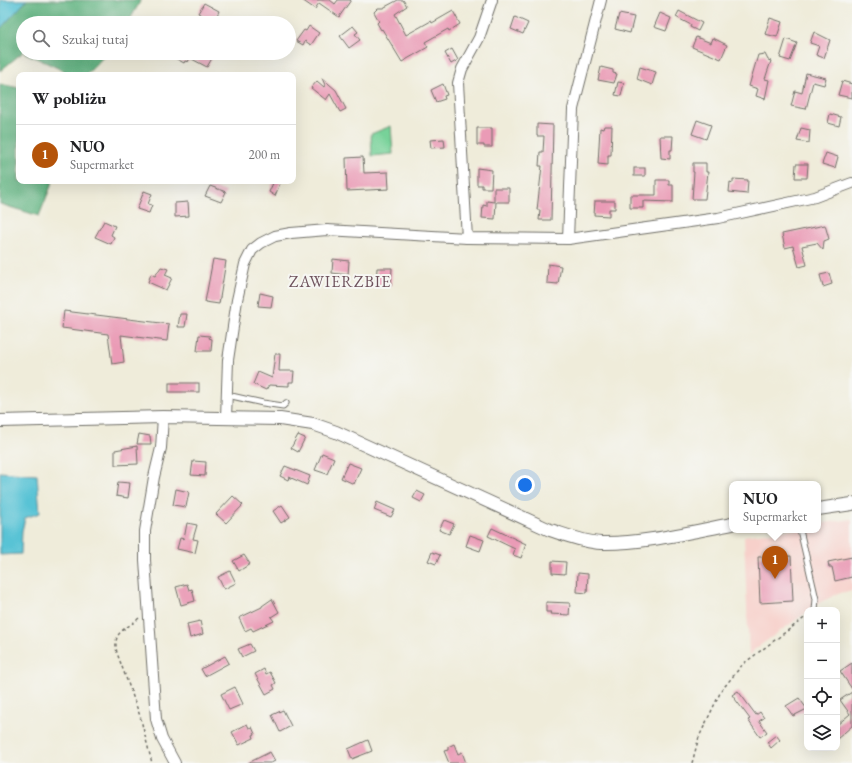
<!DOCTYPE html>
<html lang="pl">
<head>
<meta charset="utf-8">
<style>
  :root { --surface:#fff; --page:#f6f6f6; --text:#202124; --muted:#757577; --line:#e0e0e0; --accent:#b45309 }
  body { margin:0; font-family:"EB Garamond",serif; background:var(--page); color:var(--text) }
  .controls { position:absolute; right:12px; bottom:12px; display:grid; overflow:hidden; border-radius:8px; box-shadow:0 4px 16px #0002 }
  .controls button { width:36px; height:36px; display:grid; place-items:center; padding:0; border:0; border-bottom:1px solid var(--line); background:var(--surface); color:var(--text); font:20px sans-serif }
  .you { position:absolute; left:525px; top:485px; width:14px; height:14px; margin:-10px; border:3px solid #fff; border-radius:50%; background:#1a73e8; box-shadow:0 0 0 6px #1a73e833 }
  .badge { display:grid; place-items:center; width:26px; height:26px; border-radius:50%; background:var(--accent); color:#fff; font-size:13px; font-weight:700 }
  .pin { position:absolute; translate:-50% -33px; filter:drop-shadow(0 1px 2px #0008) }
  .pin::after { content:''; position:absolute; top:21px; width:14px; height:12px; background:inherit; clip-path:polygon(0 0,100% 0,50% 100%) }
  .popup { position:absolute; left:729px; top:481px; width:92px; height:52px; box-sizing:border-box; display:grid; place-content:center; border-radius:8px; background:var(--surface); filter:drop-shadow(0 1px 3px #0005); font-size:13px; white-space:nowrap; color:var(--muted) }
  .popup b { font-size:15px; color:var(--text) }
  .popup::after { content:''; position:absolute; left:50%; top:100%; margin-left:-8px; border:8px solid transparent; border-top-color:var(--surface) }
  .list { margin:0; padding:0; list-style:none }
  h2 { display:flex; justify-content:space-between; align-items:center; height:52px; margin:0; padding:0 16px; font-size:17px }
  h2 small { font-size:13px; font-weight:400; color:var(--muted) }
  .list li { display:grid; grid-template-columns:26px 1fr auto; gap:12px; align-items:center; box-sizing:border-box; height:60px; padding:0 16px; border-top:1px solid var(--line) }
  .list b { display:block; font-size:15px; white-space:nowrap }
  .list p { margin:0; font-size:13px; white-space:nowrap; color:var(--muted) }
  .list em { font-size:13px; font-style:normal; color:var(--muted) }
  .icon { flex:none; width:22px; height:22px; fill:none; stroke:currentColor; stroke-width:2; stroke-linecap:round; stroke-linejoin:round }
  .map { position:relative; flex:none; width:852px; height:763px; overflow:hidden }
  .search { position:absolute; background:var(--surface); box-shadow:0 4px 16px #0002; left:16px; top:16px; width:280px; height:44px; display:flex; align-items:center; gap:10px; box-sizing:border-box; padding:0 14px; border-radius:22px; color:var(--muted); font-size:15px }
  .panel { position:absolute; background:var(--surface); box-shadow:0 4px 16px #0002; left:16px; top:72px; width:280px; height:112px; border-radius:8px }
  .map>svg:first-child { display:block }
  .built { fill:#f7d0ca }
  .green { fill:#77d299; stroke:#517e62 }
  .forest { fill:#61b481; stroke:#467056 }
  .water { fill:#59c3d5; stroke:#427780 }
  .building { fill:#ea9bb6 }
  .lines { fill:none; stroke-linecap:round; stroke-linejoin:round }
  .service-casing { stroke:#706f68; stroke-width:7 }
  .minor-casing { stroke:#706f68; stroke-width:12 }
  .tertiary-casing { stroke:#706f68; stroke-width:14 }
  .path { stroke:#706f68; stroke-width:1.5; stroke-dasharray:3 3; stroke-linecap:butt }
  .service { stroke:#fff; stroke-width:5 }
  .minor { stroke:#fff; stroke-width:10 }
  .tertiary { stroke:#fff; stroke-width:12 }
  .labels { text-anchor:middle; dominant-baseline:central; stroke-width:4; stroke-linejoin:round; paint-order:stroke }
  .quarter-label { font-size:16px; letter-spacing:1px; fill:#6e525c; stroke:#f6f6f2 }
</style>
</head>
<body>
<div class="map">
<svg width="852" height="763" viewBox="0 0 852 763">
  <rect width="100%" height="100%" fill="#f6f6f2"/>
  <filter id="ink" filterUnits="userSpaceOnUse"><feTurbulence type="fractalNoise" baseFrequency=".025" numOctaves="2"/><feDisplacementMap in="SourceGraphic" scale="8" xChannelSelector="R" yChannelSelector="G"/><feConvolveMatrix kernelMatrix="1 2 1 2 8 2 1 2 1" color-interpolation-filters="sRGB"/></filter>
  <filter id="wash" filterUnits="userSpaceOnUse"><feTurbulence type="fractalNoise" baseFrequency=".012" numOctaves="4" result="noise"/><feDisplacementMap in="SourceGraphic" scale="16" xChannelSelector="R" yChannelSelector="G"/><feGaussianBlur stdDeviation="0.9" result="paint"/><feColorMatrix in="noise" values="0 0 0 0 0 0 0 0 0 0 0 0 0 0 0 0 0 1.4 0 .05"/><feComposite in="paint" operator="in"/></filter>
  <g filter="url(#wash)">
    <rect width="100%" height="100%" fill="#efecda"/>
    <!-- built -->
    <polygon class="built" points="852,519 852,590 837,594 819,603 811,610 807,610 807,612 755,649 749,656 744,536 787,530 818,530 818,524"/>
    <!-- green -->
    <polygon class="green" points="391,126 393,154 372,156 371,134"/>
    <!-- forest -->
    <g class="forest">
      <polygon points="27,0 141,0 128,23 23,23 23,52 0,71 0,29"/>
      <polygon points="25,53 107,53 86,75 73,75"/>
      <polygon points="0,84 19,88 19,181 53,181 39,216 0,204"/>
    </g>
    <!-- water -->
    <g class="water">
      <polygon points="0,0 27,0 0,29"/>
      <polygon points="0,472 37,475 40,513 25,518 22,531 21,554 0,555"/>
    </g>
    <g id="blocks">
      <!-- building -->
      <g class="building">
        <polygon points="302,0 330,0 335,4 338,0 351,0 339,17 319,3 315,9"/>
        <polygon points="398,0 403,0 407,6 395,14 406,35 431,21 432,23 453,11 460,24 449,31 448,29 425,42 428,47 402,62 382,29 381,30 377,23 379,21 374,12 378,8 383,8"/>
        <polygon points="204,3 219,11 215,20 210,17 209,19 198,13"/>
        <polygon points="679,11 702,23 698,31 690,27 691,25 676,17"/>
        <polygon points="660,13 671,18 666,31 654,27"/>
        <polygon points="619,14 634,17 630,33 615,29"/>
        <polygon points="515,17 528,23 523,34 511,29"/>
        <polygon points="770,18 782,22 777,37 765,34"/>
        <polygon points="309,26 319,33 311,45 305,41 303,45 296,41 304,30 306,31"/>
        <polygon points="353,26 358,32 355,34 360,40 349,48 340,36"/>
        <polygon points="814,32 830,40 824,58 816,55 819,46 810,43"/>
        <polygon points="696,37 711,43 713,38 727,45 721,59 692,47"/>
        <polygon points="786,39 797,43 790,61 780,58"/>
        <polygon points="452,49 458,60 451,64 445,53"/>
        <polygon points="166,53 215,53 207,67 190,58 188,62 185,61 184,63"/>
        <polygon points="765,54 768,60 771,61 765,79 769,80 765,99 756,96 758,89 749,86 758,55"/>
        <polygon points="601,67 613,70 613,73 617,74 614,83 598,80"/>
        <polygon points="640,67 656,72 652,85 637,79"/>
        <polygon points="806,73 826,78 824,85 813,82 806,109 791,106 795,91 802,93"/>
        <polygon points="322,78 336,90 346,109 340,112 330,94 326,100 311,88 317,81 324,87 325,85"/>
        <polygon points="842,81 852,84 852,98 838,95"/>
        <polygon points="618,82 624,83 621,96 615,95"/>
        <polygon points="443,84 447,95 444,96 445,99 436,102 431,90"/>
        <polygon points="830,114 841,117 839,126 828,123"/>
        <polygon points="697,120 711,125 706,139 692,134"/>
        <polygon points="537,124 553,125 551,220 539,220 540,210 537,210 542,166 539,166 540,152 543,152 544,136 537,136"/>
        <polygon points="604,126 612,126 611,155 608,155 608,165 598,164 600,128 603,129"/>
        <polygon points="477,128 492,128 492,147 484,147 484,145 477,145"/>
        <polygon points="801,128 810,130 809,143 797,141"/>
        <polygon points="660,136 673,136 672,150 670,150 670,159 661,158"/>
        <polygon points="444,139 445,147 431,148 430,140"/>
        <polygon points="826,153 838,157 835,168 822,164"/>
        <polygon points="363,157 364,173 388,172 389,189 347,191 346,158"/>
        <polygon points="693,163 706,163 706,172 708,172 705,199 692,199 694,172 693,172"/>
        <polygon points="796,164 808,164 807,178 795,178"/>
        <polygon points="477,168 492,170 491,188 482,188 482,185 477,185"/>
        <rect x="634" y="168" width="11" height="8"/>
        <polygon points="733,179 748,180 747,194 729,192 730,182 733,183"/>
        <polygon points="656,180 669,180 669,185 673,185 673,202 643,201 643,208 630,208 630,195 656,195"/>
        <polygon points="274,181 281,181 275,196 269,192"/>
        <polygon points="210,186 226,192 221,202 205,196"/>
        <polygon points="494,188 509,188 509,202 496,202 495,219 482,218 483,205 487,206 487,201 494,202"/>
        <polygon points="144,191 152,194 148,204 152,205 149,213 137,209"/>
        <polygon points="595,201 615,201 615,209 609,209 609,216 594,215"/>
        <polygon points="188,202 189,216 175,217 175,203"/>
        <polygon points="104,221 115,226 111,235 114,237 111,244 95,237"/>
        <polygon points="825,225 829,239 824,241 823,250 817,243 802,246 807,265 799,267 793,246 785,248 782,234"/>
        <polygon points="213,259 226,261 219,304 205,302"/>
        <polygon points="333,259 349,261 348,275 332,273"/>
        <polygon points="548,264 561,266 558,284 547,283"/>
        <polygon points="161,267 168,269 165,275 172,278 166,290 148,282 151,274 155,276"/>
        <polygon points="377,268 392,268 391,286 376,285"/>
        <polygon points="829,273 832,284 823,287 820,275"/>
        <polygon points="260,293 273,296 271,307 258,306"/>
        <polygon points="64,311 169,324 167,341 121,335 124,362 112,364 108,334 62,328"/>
        <polygon points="180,314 187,314 185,327 178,327"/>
        <polygon points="199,335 210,336 209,338 212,339 211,351 197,351"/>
        <polygon points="275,354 280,354 279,371 294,371 293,382 289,382 289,386 269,385 266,390 253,384 258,372 272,378"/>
        <rect x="169" y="383" width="30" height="9"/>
        <polygon points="139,434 150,436 151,444 137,444"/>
        <polygon points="298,435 305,438 298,452 291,448"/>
        <polygon points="137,446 138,464 115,465 115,450"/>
        <polygon points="322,453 334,458 327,474 315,470"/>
        <polygon points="193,461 206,462 205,476 191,475"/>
        <polygon points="348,463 361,468 354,484 341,478"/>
        <polygon points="285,466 310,476 307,485 289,477 288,480 280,476"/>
        <polygon points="118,482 130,483 128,498 116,496"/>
        <polygon points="176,489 189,492 186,507 173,505"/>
        <polygon points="417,491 425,495 421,502 413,498"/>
        <polygon points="233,496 243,505 226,523 216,514"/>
        <polygon points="377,502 395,510 391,517 374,510"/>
        <polygon points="282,505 290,517 281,523 273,511"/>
        <polygon points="444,520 454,524 449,534 439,530"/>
        <polygon points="187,523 197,525 193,539 198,540 195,553 177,549 180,538 184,539"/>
        <polygon points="492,528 526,544 521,558 513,555 515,549 488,536"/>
        <polygon points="470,535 484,540 480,551 466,546"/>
        <polygon points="432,552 440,555 436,564 428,561"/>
        <polygon points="244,555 250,564 239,571 233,561"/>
        <polygon points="791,556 793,601 760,603 758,557"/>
        <polygon points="852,557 852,577 835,581 832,567 829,567 828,562"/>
        <polygon points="552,561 566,562 565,574 552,573"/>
        <polygon points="230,571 236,583 224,589 218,577"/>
        <polygon points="578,573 588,574 587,593 577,592"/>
        <polygon points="187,584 189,590 192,589 195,601 181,605 176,587"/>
        <polygon points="272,599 279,612 271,617 274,621 253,631 251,628 245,631 239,618 262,607 262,606"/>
        <polygon points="546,602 570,603 569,615 550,614 551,612 546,612"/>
        <polygon points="200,621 203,634 190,638 187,624"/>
        <polygon points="250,644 254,651 242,657 238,649"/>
        <polygon points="225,656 229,663 205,676 201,669"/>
        <polygon points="852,663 852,689 840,671"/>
        <polygon points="264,669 266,674 270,672 276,683 273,685 275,689 266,694 255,674"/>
        <polygon points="235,687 243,704 229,710 221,694"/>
        <polygon points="738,691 756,715 760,712 764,718 759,721 767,732 760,737 748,720 750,719 732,695"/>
        <polygon points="852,692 852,726 837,739 837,725 850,714 840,700"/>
        <polygon points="799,698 807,709 793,716 786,706"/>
        <polygon points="283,710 291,726 280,732 272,715"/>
        <polygon points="247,724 249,728 252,727 255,734 253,735 254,738 239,745 232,732"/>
        <polygon points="776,735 780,740 771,748 767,742"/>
        <polygon points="368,740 372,751 352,759 348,749"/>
        <polygon points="454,744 458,754 462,752 466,763 449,763 444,751 448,750 448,747"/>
        <polygon points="270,752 275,761 271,763 248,763"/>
      </g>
    </g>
  </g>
  <g filter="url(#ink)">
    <use href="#blocks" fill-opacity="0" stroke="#706f68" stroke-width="1"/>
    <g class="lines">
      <defs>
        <g id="service">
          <polyline points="227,395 263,403 283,406 286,403"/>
          <polyline points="800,530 816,599 815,610"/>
        </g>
        <g id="minor">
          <polyline points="467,238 458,83 462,69 479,38 492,0"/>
          <polyline points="568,239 573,109 601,0"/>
          <polyline points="163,417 161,448 154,477 145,531 145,560 156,719 162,739 175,763"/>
          <polyline points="226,418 228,360 237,300 245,264 252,250 261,243 275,236 291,233 327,230 467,238 568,239 718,218 815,197 852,183"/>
        </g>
        <g id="tertiary">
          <path d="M 0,421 L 163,417 L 280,419 L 313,424 L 336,432 L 550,530 C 566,535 583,542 601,543 C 643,544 690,532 732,524"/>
          <polyline points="818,509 852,504"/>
        </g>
      </defs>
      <!-- service casing -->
      <use href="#service" class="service-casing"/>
      <!-- minor casing -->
      <use href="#minor" class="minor-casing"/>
      <!-- tertiary casing -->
      <use href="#tertiary" class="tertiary-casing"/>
      <!-- path -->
      <g class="path">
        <path d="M 139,618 C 125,631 112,630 117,653 L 140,716 L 152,763"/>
        <polyline points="692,763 699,737 721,691 743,664 807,616"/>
      </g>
      <!-- service -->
      <use href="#service" class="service"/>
      <!-- minor -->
      <use href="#minor" class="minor"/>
      <!-- tertiary -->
      <use href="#tertiary" class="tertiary"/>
    </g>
  </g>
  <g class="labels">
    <!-- quarter labels -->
    <g class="quarter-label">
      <text x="340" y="281">ZAWIERZBIE</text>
    </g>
  </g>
</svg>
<div class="controls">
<button>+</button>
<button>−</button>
<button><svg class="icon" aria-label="locate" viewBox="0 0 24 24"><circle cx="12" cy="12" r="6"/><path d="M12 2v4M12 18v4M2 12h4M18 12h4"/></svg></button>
<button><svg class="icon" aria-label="layers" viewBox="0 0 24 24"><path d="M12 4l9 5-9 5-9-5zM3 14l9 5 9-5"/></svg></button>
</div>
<div class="you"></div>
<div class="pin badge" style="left:775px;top:579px">1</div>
<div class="popup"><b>NUO</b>Supermarket</div>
<div class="search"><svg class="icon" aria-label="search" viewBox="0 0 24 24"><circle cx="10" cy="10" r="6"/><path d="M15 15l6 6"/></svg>Szukaj tutaj</div>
<section class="panel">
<h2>W pobliżu<small></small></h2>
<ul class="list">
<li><span class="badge">1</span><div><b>NUO</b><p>Supermarket</p></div><em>200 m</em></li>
</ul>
</section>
</div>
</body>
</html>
